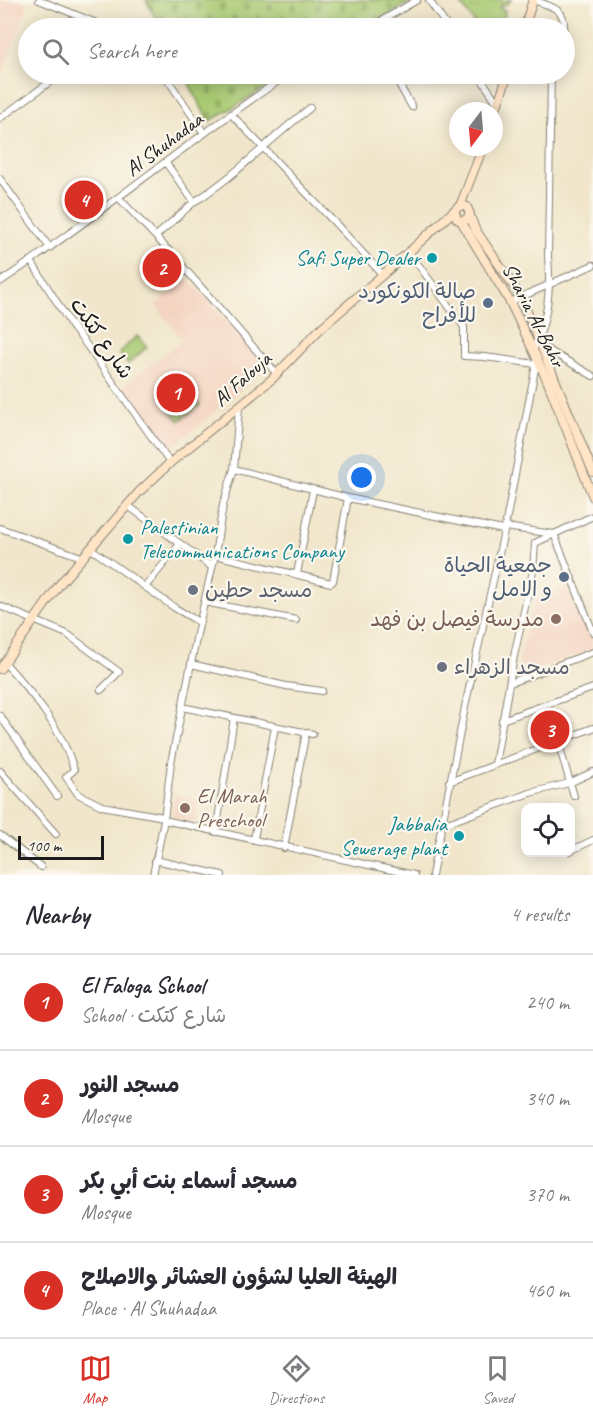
<!DOCTYPE html>
<html lang="en">
<head>
<meta charset="utf-8">
<style>
  :root { --surface:#fff; --page:#f7f7f7; --text:#2b2b33; --muted:#7c7c81; --line:#e1e1e2; --accent:#d93025 }
  body { margin:0; font-family:Caveat,"Playpen Sans Arabic",sans-serif; background:var(--page); color:var(--text) }
  .controls { position:absolute; right:18px; bottom:18px; display:grid; overflow:hidden; border-radius:12px; box-shadow:0 3px 15px #0003 }
  .controls button { width:54px; height:54px; display:grid; place-items:center; padding:0; border:0; border-bottom:2px solid var(--line); background:var(--surface); color:var(--text); font:30px sans-serif }
  .compass { position:absolute; left:449px; top:102px; width:54px; height:54px; border-radius:50%; background:var(--surface); box-shadow:0 3px 15px #0003; rotate:196deg }
  .scale { position:absolute; left:18px; bottom:15px; width:86px; box-sizing:border-box; padding-left:6px; border:3px solid #1c1c1c; border-top:0; font-size:16px; line-height:21px; white-space:nowrap; color:#1c1c1c; -webkit-text-stroke:4px #fbf7ec; paint-order:stroke }
  .you { position:absolute; left:362px; top:478px; width:21px; height:21px; margin:-15px; border:4px solid #fff; border-radius:50%; background:#1a73e8; box-shadow:0 0 0 9px #1a73e833 }
  .badge { display:grid; place-items:center; width:39px; height:39px; border-radius:50%; background:var(--accent); color:#fff; font-size:20px; font-weight:700 }
  .pin { position:absolute; translate:-50% -50%; border:3px solid #fff; box-shadow:0 2px 6px #0006 }
  .list { margin:0; padding:0; list-style:none }
  h2 { display:flex; justify-content:space-between; align-items:center; height:78px; margin:0; padding:0 24px; font-size:26px }
  h2 small { font-size:20px; font-weight:400; color:var(--muted) }
  .list li { display:grid; grid-template-columns:39px 1fr auto; gap:18px; align-items:center; box-sizing:border-box; height:96px; padding:0 24px; border-top:2px solid var(--line) }
  .list b { display:block; font-size:22px; white-space:nowrap }
  .list p { margin:0; font-size:20px; white-space:nowrap; color:var(--muted) }
  .list em { font-size:20px; font-style:normal; color:var(--muted) }
  .icon { flex:none; width:33px; height:33px; fill:none; stroke:currentColor; stroke-width:2; stroke-linecap:round; stroke-linejoin:round }
  .map { position:relative; flex:none; width:593px; height:875px; overflow:hidden }
  .search { position:absolute; background:var(--surface); box-shadow:0 3px 15px #0003; left:18px; right:18px; top:18px; height:66px; display:flex; align-items:center; gap:15px; box-sizing:border-box; padding:0 21px; border-radius:33px; color:var(--muted); font-size:22px }
  .sheet { height:462px; background:var(--surface) }
  nav { display:flex; justify-content:space-around; align-items:center; box-sizing:border-box; height:84px; border-top:2px solid var(--line); background:var(--surface); font-size:16px; color:var(--muted) }
  nav a { display:grid; justify-items:center; gap:3px }
  nav .on { color:var(--accent) }
  .map>svg:first-child { display:block }
  .built { fill:#f4d3c0 }
  .grass { fill:url(#grass-tufts); stroke:#627347; stroke-width:1.5 }
  .cemetery { fill:url(#cemetery-stones); stroke:#627347; stroke-width:1.5 }
  .pitch { fill:#a9ca72; stroke:#627347; stroke-width:1.5 }
  .lines { fill:none; stroke-linecap:round; stroke-linejoin:round }
  .street-casing { stroke:#868174; stroke-width:8 }
  .secondary-casing { stroke:#868174; stroke-width:10 }
  .street { stroke:#fff; stroke-width:6 }
  .secondary { stroke:#ffe4c6; stroke-width:8 }
  .culture-dot { fill:#0f9aa8; stroke:#fbf7ec; stroke-width:2 }
  .service-dot { fill:#5c6f8a; stroke:#fbf7ec; stroke-width:2 }
  .worship-dot { fill:#6b7280; stroke:#fbf7ec; stroke-width:2 }
  .education-dot { fill:#8d6e63; stroke:#fbf7ec; stroke-width:2 }
  .labels { text-anchor:middle; dominant-baseline:central; stroke-width:4.5; stroke-linejoin:round; paint-order:stroke }
  .street-label { font-size:21px; fill:#1c1c1c; stroke:#fbf7ec }
  .culture-label { font-size:21px; fill:#0d838f; stroke:#fbf7ec; text-anchor:end }
  .service-label { font-size:21px; fill:#4e5e75; stroke:#fbf7ec; text-anchor:end }
  .worship-label { font-size:21px; fill:#5b616d; stroke:#fbf7ec; text-anchor:start }
  .education-label { font-size:21px; fill:#785e54; stroke:#fbf7ec; text-anchor:end }
</style>
</head>
<body>
<div class="map">
<svg width="593" height="875" viewBox="0 0 593 875">
  <defs>
    <pattern id="grass-tufts" width="24" height="20" patternUnits="userSpaceOnUse" patternTransform="scale(1.5)"><rect width="24" height="20" fill="#a9ca72"/><path d="M3 7l-1-3M5 7V3M7 7l1-3M15 17l-1-3M17 17v-4M19 17l1-3" fill="none" stroke="#91ad62"/></pattern>
    <pattern id="cemetery-stones" width="16" height="16" patternUnits="userSpaceOnUse" patternTransform="scale(1.5)"><rect width="16" height="16" fill="#a9ca72"/><path d="M2 7V4a2 2 0 0 1 4 0v3zM10 15v-3a2 2 0 0 1 4 0v3z" fill="#91ad62"/></pattern>
  </defs>
  <rect width="100%" height="100%" fill="#fbf7ec"/>
  <filter id="ink" filterUnits="userSpaceOnUse"><feTurbulence type="fractalNoise" baseFrequency=".0167" numOctaves="2"/><feDisplacementMap in="SourceGraphic" scale="12" xChannelSelector="R" yChannelSelector="G"/><feConvolveMatrix kernelMatrix="1 2 1 2 8 2 1 2 1" color-interpolation-filters="sRGB"/></filter>
  <filter id="wash" filterUnits="userSpaceOnUse"><feTurbulence type="fractalNoise" baseFrequency=".008" numOctaves="4" result="noise"/><feDisplacementMap in="SourceGraphic" scale="24" xChannelSelector="R" yChannelSelector="G"/><feGaussianBlur stdDeviation="1.35" result="paint"/><feColorMatrix in="noise" values="0 0 0 0 0 0 0 0 0 0 0 0 0 0 0 0 0 1.4 0 .05"/><feComposite in="paint" operator="in"/></filter>
  <g filter="url(#wash)">
    <rect width="100%" height="100%" fill="#f1e6cb"/>
    <!-- built -->
    <g class="built">
      <polygon points="0,0 22,0 28,5 0,78"/>
      <polygon points="188,278 263,361 263,364 260,372 232,397 170,449 120,389 183,340 155,305"/>
      <polygon points="569,587 593,642 593,650 516,677 524,637 535,600"/>
      <polygon points="174,795 198,800 196,822 172,817"/>
    </g>
    <!-- grass -->
    <polygon class="grass" points="458,0 511,0 506,5 502,4 499,8 505,10 503,28 489,27 489,28 466,28 475,23"/>
    <!-- cemetery -->
    <g class="cemetery">
      <polygon points="146,0 413,0 368,28 161,28"/>
      <polygon points="184,74 289,74 209,122"/>
    </g>
    <!-- pitch -->
    <g class="pitch">
      <polygon points="137,336 147,347 128,364 119,353"/>
      <polygon points="189,391 200,405 179,421 168,407"/>
    </g>
  </g>
  <g filter="url(#ink)">
    <g class="lines">
      <defs>
        <g id="street">
          <polyline points="39,0 109,28"/>
          <polyline points="429,0 448,28"/>
          <path d="M 533,0 C 549,6 566,8 564,28"/>
          <polyline points="369,28 417,0"/>
          <polyline points="164,74 204,133"/>
          <polyline points="393,74 412,107"/>
          <polyline points="478,74 498,104"/>
          <polyline points="231,114 336,224 383,275"/>
          <polyline points="0,118 61,74"/>
          <path d="M 166,163 L 194,202 C 236,176 271,138 310,108"/>
          <polyline points="0,179 50,248"/>
          <polyline points="119,198 171,253 277,374"/>
          <polyline points="156,236 194,202"/>
          <polyline points="409,252 464,327 464,356 485,357 536,364"/>
          <polyline points="31,261 73,328 83,340 170,463"/>
          <path d="M 0,282 C 99,216 190,139 289,74"/>
          <polyline points="510,302 593,265"/>
          <polyline points="543,347 593,376"/>
          <path d="M 533,350 C 548,321 551,289 548,257 L 551,74"/>
          <polyline points="234,469 348,498 503,530"/>
          <polyline points="127,505 212,567"/>
          <polyline points="505,527 554,534"/>
          <polyline points="0,528 84,558"/>
          <polyline points="554,534 593,632"/>
          <polyline points="90,548 175,608 199,622"/>
          <polyline points="215,555 331,583 333,581 348,498"/>
          <polyline points="297,574 313,490"/>
          <polyline points="145,587 180,544"/>
          <polyline points="204,602 296,620"/>
          <polyline points="0,606 67,634 119,672 101,690"/>
          <path d="M 5,663 C 32,693 63,730 74,770 L 66,777 L 78,794 L 102,806 L 164,817"/>
          <polyline points="191,664 286,686 322,691"/>
          <polyline points="510,683 593,652"/>
          <polyline points="182,707 313,734"/>
          <polyline points="0,716 57,796"/>
          <polyline points="502,720 593,688"/>
          <polyline points="558,742 574,796"/>
          <polyline points="495,764 514,656 533,571 535,543 593,516"/>
          <polyline points="0,771 56,834"/>
          <polyline points="449,782 593,728"/>
          <polyline points="164,820 414,875"/>
          <polyline points="442,825 530,793 569,783 593,772"/>
          <polyline points="216,832 234,718"/>
          <polyline points="0,835 41,867"/>
          <polyline points="254,839 275,727"/>
          <polyline points="284,848 306,732"/>
          <polyline points="570,851 593,840"/>
          <polyline points="155,860 222,875"/>
          <polyline points="153,875 164,820 171,763 197,634 215,555 223,505 234,469 239,407"/>
          <polyline points="432,875 466,702 505,527 536,364 540,364"/>
        </g>
        <g id="secondary">
          <polyline points="524,28 533,0"/>
          <polyline points="494,115 508,74"/>
          <polyline points="460,206 483,147"/>
          <polyline points="470,216 475,229 521,297 593,472"/>
          <polyline points="461,221 510,302 533,350 547,380 593,497"/>
          <polyline points="0,669 59,585 139,492 170,463 272,379 321,328 409,252 458,207 462,205 467,207 470,214 466,220 461,221 457,219 455,212"/>
        </g>
      </defs>
      <!-- street casing -->
      <use href="#street" class="street-casing"/>
      <!-- secondary casing -->
      <use href="#secondary" class="secondary-casing"/>
      <!-- street -->
      <use href="#street" class="street"/>
      <!-- secondary -->
      <use href="#secondary" class="secondary"/>
    </g>
  </g>
  <!-- markers -->
  <g class="culture-dot">
    <circle cx="432" cy="258" r="6"/>
    <circle cx="128" cy="539" r="6"/>
    <circle cx="459" cy="836" r="6"/>
  </g>
  <g class="service-dot">
    <circle cx="488" cy="303" r="6"/>
    <circle cx="564" cy="577" r="6"/>
  </g>
  <g class="worship-dot">
    <circle cx="193" cy="590" r="6"/>
    <circle cx="442" cy="667" r="6"/>
  </g>
  <g class="education-dot">
    <circle cx="556" cy="619" r="6"/>
    <circle cx="185" cy="808" r="6"/>
  </g>
  <g class="labels">
    <!-- street labels -->
    <g class="street-label">
      <text transform="translate(164 144) rotate(-37)">Al Shuhadaa</text>
      <text transform="translate(534 315) rotate(63)">Sharia Al-Bahr</text>
      <text transform="translate(102 338) rotate(55)">شارع كتكت</text>
      <text transform="translate(242 379) rotate(-42)">Al Falouja</text>
    </g>
    <!-- culture labels -->
    <g class="culture-label">
      <text x="420" y="258">Safi Super Dealer</text>
      <text x="140" y="527" text-anchor="start">Palestinian<tspan x="140" dy="24">Telecommunications Company</tspan></text>
      <text x="447" y="824">Jabbalia<tspan x="447" dy="24">Sewerage plant</tspan></text>
    </g>
    <!-- service labels -->
    <g class="service-label">
      <text x="476" y="291">صالة الكونكورد<tspan x="476" dy="24">للأفراح</tspan></text>
      <text x="552" y="565">جمعية الحياة<tspan x="552" dy="24">و الامل</tspan></text>
    </g>
    <!-- worship labels -->
    <g class="worship-label">
      <text x="205" y="590">مسجد حطين</text>
      <text x="454" y="667">مسجد الزهراء</text>
    </g>
    <!-- education labels -->
    <g class="education-label">
      <text x="544" y="619">مدرسة فيصل بن فهد</text>
      <text x="197" y="796" text-anchor="start">El Marah<tspan x="197" dy="24">Preschool</tspan></text>
    </g>
  </g>
</svg>
<div class="controls">
<button><svg class="icon" aria-label="locate" viewBox="0 0 24 24"><circle cx="12" cy="12" r="6"/><path d="M12 2v4M12 18v4M2 12h4M18 12h4"/></svg></button>
</div>
<svg class="compass" viewBox="-18 -18 36 36"><path d="M0-13l5 13h-10z" fill="#e53935"/><path d="M0 13l5-13h-10z" fill="#7c7c81"/></svg>
<div class="scale">100 m</div>
<div class="you"></div>
<div class="pin badge" style="left:176px;top:393px">1</div>
<div class="pin badge" style="left:162px;top:268px">2</div>
<div class="pin badge" style="left:550px;top:730px">3</div>
<div class="pin badge" style="left:84px;top:200px">4</div>
<div class="search"><svg class="icon" aria-label="search" viewBox="0 0 24 24"><circle cx="10" cy="10" r="6"/><path d="M15 15l6 6"/></svg>Search here</div>
</div>
<section class="sheet">
<h2>Nearby<small>4 results</small></h2>
<ul class="list">
<li><span class="badge">1</span><div><b>El Faloga School</b><p>School · شارع كتكت</p></div><em>240 m</em></li>
<li><span class="badge">2</span><div><b>مسجد النور</b><p>Mosque</p></div><em>340 m</em></li>
<li><span class="badge">3</span><div><b>مسجد أسماء بنت أبي بكر</b><p>Mosque</p></div><em>370 m</em></li>
<li><span class="badge">4</span><div><b>الهيئة العليا لشؤون العشائر والاصلاح</b><p>Place · Al Shuhadaa</p></div><em>460 m</em></li>
</ul>
</section>
<nav>
<a class="on"><svg class="icon" aria-label="map" viewBox="0 0 24 24"><path d="M3 6l6-2 6 2 6-2v14l-6 2-6-2-6 2zM9 4v14M15 6v14"/></svg>Map</a>
<a><svg class="icon" aria-label="directions" viewBox="0 0 24 24"><path d="M12 3l9 9-9 9-9-9zM9 14v-3h6M13 9l2 2-2 2"/></svg>Directions</a>
<a><svg class="icon" aria-label="saved" viewBox="0 0 24 24"><path d="M7 4h10v16l-5-4-5 4z"/></svg>Saved</a>
</nav>
</body>
</html>
